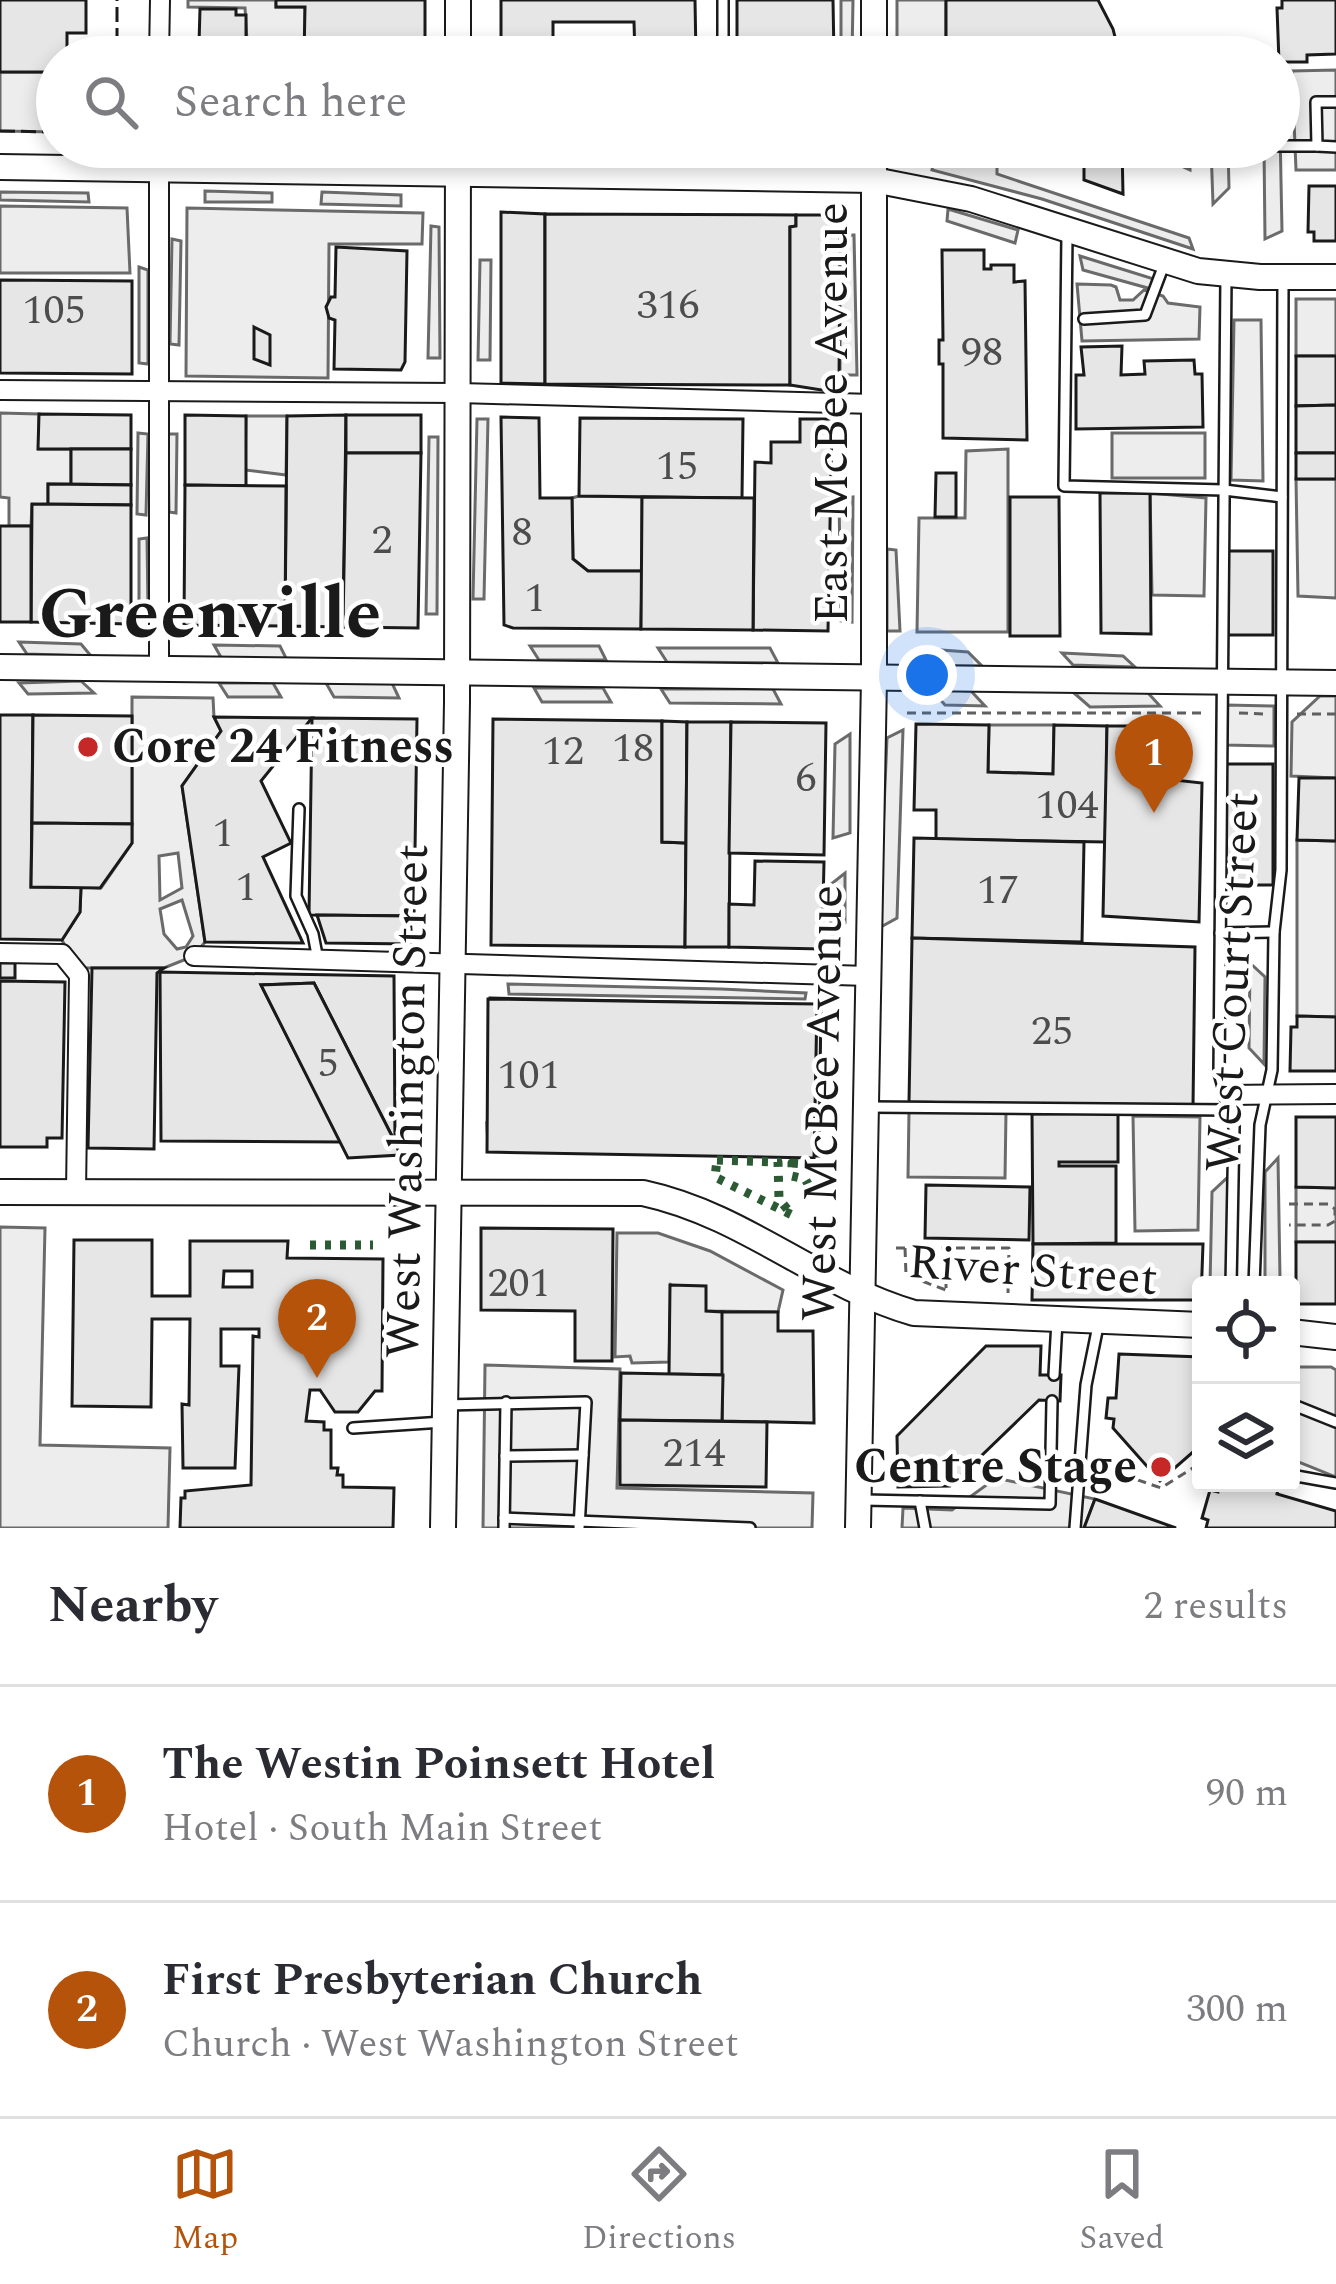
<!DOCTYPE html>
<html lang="en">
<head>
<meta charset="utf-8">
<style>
  :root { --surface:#fff; --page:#f7f7f7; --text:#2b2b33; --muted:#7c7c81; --line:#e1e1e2; --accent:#b45309 }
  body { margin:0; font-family:Spectral,serif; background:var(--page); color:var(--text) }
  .controls { position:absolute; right:36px; bottom:36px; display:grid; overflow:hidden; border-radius:12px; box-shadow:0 6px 18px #0003 }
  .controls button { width:108px; height:108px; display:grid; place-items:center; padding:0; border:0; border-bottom:3px solid var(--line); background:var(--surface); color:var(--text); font:60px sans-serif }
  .you { position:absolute; left:927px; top:675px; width:42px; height:42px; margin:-30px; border:9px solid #fff; border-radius:50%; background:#1a73e8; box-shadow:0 0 0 18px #1a73e833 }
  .badge { display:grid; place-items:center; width:78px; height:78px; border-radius:50%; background:var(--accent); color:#fff; font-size:39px; font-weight:700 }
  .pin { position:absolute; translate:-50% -99px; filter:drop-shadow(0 3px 6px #0008) }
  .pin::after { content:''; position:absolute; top:63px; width:42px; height:36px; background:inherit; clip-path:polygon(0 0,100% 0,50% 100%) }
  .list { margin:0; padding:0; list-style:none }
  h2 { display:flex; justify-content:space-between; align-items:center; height:156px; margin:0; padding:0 48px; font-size:51px }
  h2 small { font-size:39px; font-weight:400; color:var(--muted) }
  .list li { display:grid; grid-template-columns:78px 1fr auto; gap:36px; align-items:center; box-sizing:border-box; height:216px; padding:0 48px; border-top:3px solid var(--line) }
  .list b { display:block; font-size:45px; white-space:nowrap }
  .list p { margin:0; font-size:39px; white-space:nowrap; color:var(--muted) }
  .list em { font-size:39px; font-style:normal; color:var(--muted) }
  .icon { flex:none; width:66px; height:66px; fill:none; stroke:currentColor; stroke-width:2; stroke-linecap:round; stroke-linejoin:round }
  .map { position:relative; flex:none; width:1336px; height:1528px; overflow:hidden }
  .search { position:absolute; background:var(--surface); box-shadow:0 6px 18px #0003; left:36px; right:36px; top:36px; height:132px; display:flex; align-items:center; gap:30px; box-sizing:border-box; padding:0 42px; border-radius:66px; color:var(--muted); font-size:45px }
  .sheet { height:588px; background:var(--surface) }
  nav { display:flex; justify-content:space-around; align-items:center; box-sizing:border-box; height:168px; border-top:3px solid var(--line); background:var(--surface); font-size:33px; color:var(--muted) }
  nav a { display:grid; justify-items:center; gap:6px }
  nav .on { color:var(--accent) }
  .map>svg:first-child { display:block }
  .built { fill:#ededed; stroke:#6a6a6a; stroke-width:3; fill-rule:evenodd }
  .building { fill:#e6e6e6; stroke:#1a1a1a; stroke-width:3; fill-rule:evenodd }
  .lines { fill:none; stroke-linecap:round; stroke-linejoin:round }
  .service-casing { stroke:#1a1a1a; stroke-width:14 }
  .minor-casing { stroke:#1a1a1a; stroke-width:22 }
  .tertiary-casing { stroke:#1a1a1a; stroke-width:28 }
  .path { stroke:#5f5f5f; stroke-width:3; stroke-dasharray:9 6; stroke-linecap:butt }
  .service { stroke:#fff; stroke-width:9 }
  .minor { stroke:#fff; stroke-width:18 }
  .tertiary { stroke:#fff; stroke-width:24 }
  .hedge { stroke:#2b5a34; stroke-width:9; stroke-dasharray:6 9; stroke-linecap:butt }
  .fence { stroke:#1a1a1a; stroke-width:3; stroke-dasharray:15 6; stroke-linecap:butt }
  .poi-dot { fill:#c62828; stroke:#fff; stroke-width:4.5 }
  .labels { text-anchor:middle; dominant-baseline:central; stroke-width:9; stroke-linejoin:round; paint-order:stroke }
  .number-label { font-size:42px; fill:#4d4d4d }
  .street-label { font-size:48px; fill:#1a1a1a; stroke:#fff }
  .poi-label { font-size:48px; font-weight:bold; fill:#1a1a1a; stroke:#fff; text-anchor:start }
  .town-label { font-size:72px; font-weight:bold; fill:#1a1a1a; stroke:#fff }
</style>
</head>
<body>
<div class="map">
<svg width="1336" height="1528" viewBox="0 0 1336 1528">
  <rect width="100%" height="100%" fill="#fff"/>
  <!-- built -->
  <g class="built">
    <polygon points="188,0 276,0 276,7 305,7 305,57 255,57 247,41 245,8 188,7"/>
    <polygon points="841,0 853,0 852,57 841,57"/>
    <rect x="897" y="0" width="49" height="57"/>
    <polygon points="1336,70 1336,170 1296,170 1292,71"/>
    <polygon points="0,72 57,72 57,132 0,131"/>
    <polygon points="1279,79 1282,231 1265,239 1264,147 1279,147"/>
    <polygon points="902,147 997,147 997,174 1189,238 1193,249 1042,199 932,170 934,159 915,156"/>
    <polygon points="1139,147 1190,147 1190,170"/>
    <polygon points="1211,147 1228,147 1229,188 1213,204"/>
    <polygon points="205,191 272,193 272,202 205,202"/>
    <polygon points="0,192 88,193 89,202 0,200"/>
    <polygon points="322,192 401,195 401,206 321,204"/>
    <polygon points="0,206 127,208 130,273 0,273"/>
    <polygon points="187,208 423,213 422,244 329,244 328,378 186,376"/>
    <polygon points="948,209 1018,230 1015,243 947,221"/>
    <polygon points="431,226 439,227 440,358 428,358"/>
    <polygon points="840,235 854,235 857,375 840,375"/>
    <polygon points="172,239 181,241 179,345 170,344"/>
    <polygon points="1080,256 1157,280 1155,290 1083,270"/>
    <polygon points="480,260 491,260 490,360 478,360"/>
    <polygon points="139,267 148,270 148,364 139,363"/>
    <polygon points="1077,284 1111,285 1116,287 1120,300 1133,300 1144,290 1163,296 1168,303 1200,307 1199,339 1082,341"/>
    <rect x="1296" y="299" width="40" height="57"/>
    <polygon points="1234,320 1261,320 1263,481 1231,480"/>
    <polygon points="0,413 39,414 39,449 71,449 71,484 48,484 48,504 32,505 31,526 9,526 9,498 0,497"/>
    <polygon points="246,416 287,416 286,475 245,470"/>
    <polygon points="477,419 488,419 484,599 473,599"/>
    <polygon points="138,433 148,434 146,515 137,514"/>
    <rect x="1112" y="433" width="93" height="45"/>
    <polygon points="168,434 177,434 176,513 169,512"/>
    <polygon points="429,437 438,437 437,614 426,614"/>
    <polygon points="1008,449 1008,632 917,632 919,518 965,518 966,451"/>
    <polygon points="1296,479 1336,479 1336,598 1298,596"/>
    <polygon points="1150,493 1206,498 1204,596 1152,595"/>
    <polygon points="579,496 642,497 642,571 588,571 573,559 572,498"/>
    <polygon points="853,497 852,622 841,621 839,499"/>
    <polygon points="147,538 148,609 139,606 139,539"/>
    <polygon points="887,549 896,550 900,631 887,631"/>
    <polygon points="19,642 81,644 91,656 27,654"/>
    <polygon points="214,645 280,646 287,660 222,659"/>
    <polygon points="530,646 599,646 606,660 539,660"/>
    <polygon points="658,648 770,648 778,663 667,662"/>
    <polygon points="928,649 968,652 982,666 942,666"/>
    <polygon points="1062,653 1123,656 1135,667 1073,665"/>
    <polygon points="81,681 94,693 28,694 19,683"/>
    <polygon points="219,683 273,683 281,697 228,697"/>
    <polygon points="326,683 392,683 399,698 334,697"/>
    <polygon points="534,688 603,688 611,702 542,702"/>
    <polygon points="661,689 773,689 781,704 670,703"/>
    <polygon points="931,689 971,691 985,706 945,705"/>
    <polygon points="1132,691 1148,693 1160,706 1090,707 1074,693"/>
    <polygon points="1320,696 1336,696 1336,778 1291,776 1292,722"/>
    <path d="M 132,697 L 213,698 L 214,717 L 221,731 L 182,786 L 205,942 L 194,956 L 164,968 L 77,968 L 62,940 L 80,912 L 81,887 L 101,888 L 132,843 ZM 178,853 L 182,888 L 160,900 L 159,856 ZM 182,900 L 193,936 L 186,947 L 177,949 L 164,934 L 160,909 Z"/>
    <polygon points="1226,705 1274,706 1274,746 1225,745"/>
    <polygon points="1172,722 1176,759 1160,772 1156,737"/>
    <polygon points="989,725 1054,725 1053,774 988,772"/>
    <polygon points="903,730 897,918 879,928 887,738"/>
    <polygon points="850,734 850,833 833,838 835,744"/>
    <polygon points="1297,840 1336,841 1336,1017 1297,1016"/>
    <polygon points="845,873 845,923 831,937 830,885"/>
    <polygon points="1250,963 1265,977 1264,1064 1249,1048"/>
    <polygon points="508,984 721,989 806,993 805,999 509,994"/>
    <polygon points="909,1111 1006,1112 1005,1178 908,1177"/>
    <polygon points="1133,1116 1200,1117 1198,1230 1135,1231"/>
    <polygon points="1278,1158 1280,1278 1265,1285 1265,1172"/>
    <polygon points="1228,1177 1230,1277 1210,1285 1212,1192"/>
    <polygon points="1296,1187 1336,1188 1336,1242 1296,1242"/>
    <polygon points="0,1227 45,1228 40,1445 170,1448 168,1528 0,1528"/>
    <polygon points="617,1233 658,1233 710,1251 783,1290 778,1312 706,1311 671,1285 669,1362 632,1363 630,1356 615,1357"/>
    <polygon points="485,1365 620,1369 617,1488 813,1493 812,1528 483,1528"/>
    <polygon points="1291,1367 1331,1367 1336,1370 1336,1477 1291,1459"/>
    <polygon points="996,1478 1095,1499 1084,1528 902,1528 903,1508 952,1510"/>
  </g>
  <!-- building -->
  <g class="building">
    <polygon points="0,0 86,0 86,33 67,33 67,57 57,57 57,72 0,72"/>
    <polygon points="276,0 425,0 425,57 304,57 305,7 276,7"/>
    <polygon points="501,0 695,0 696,57 635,57 634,22 553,22 553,57 501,57"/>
    <polygon points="737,0 833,0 834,57 737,57"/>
    <polygon points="946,0 1098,0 1113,29 1120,57 946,57"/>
    <polygon points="1282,0 1336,0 1336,54 1307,55 1307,62 1279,62 1277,8 1282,8"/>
    <polygon points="200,9 236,9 236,15 246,15 246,38 236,38 236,45 199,44"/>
    <polygon points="1062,147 1122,147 1123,194 1084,180 1084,155"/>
    <polygon points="1309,186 1336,186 1336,241 1314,241 1314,232 1308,232"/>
    <polygon points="501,212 545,214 545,384 501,383"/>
    <polygon points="545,214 796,215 796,226 790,227 790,385 545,384"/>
    <polygon points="796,215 840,215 839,390 834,392 790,385 790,227 796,226"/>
    <polygon points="336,247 407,251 405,362 401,370 334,369 335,320 329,318 326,307 331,297 335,297"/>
    <polygon points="942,250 984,250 984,269 991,269 991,265 1014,265 1014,282 1025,281 1027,440 943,438 943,364 939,364 939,340 943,340"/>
    <polygon points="0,280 132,281 132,374 0,373"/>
    <polygon points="254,327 270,335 270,365 254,359"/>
    <polygon points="1122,346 1121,375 1145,374 1144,361 1194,360 1195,374 1202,374 1203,427 1076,429 1076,375 1084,375 1081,347"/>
    <polygon points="1296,356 1336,356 1336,405 1296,406"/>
    <polygon points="1336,405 1336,453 1296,453 1296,406"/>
    <polygon points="39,414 131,415 131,449 38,449"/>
    <polygon points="185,415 246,416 246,486 185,485"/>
    <polygon points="346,415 343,627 285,626 287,416"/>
    <rect x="346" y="415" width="75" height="38"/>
    <polygon points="501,417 539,418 540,498 572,498 573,559 588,571 642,571 641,629 513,628 504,625"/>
    <polygon points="580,418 743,419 742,498 579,496"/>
    <polygon points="800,419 832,419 828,631 753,630 755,462 771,463 771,442 800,442"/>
    <polygon points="71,449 131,449 131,485 71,484"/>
    <polygon points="346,453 421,453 418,628 343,627"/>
    <rect x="1296" y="453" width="40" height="26"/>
    <polygon points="936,473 956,473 956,517 935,517"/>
    <polygon points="48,484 131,485 131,505 48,504"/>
    <polygon points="185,485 286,486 285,626 184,625"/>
    <polygon points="1100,493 1150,493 1151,634 1101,633"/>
    <polygon points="642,497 754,498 753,630 641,629"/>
    <polygon points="1010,497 1059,497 1060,636 1010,636"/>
    <polygon points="32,504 131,505 131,624 31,622"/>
    <rect x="0" y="526" width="31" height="96"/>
    <rect x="1228" y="551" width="45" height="84"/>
    <polygon points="0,715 33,715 31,887 81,887 80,912 62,940 0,939"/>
    <polygon points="33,715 132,716 132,824 32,823"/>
    <polygon points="214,717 312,718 261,781 291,843 263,857 303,943 205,942 182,786 221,731"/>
    <polygon points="312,718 417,719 414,916 309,915"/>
    <polygon points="493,719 662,721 662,842 686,843 685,947 491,945"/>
    <polygon points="662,721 687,722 686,843 662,842"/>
    <polygon points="687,722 731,722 729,947 685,947"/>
    <polygon points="731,722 826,723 824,855 729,853"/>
    <polygon points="916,724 989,725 988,772 1053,774 1054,725 1107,726 1106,842 936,839 936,810 914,810"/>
    <polygon points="1107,726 1153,726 1156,778 1202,783 1199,922 1103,916"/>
    <rect x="1224" y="764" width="49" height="121"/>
    <polygon points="1299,778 1336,778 1336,841 1297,840"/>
    <polygon points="32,823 132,824 132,843 100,888 31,887"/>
    <polygon points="914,838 1084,842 1082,942 912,938"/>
    <polygon points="755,861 824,862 822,949 729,947 729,904 754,905"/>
    <polygon points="317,915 410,916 412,944 326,943"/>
    <polygon points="912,938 1195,947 1193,1107 909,1102"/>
    <rect x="0" y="963" width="15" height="15"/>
    <polygon points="92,968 164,968 157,973 154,1149 88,1148"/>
    <polygon points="160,972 394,976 395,1142 314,983 261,985 341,1142 161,1141"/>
    <polygon points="0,981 65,982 62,1138 47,1138 47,1147 0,1147"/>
    <polygon points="314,983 395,1142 400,1155 348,1158 261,985"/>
    <polygon points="490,998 821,1005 819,1156 488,1151 487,1122 493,1110 516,1104 517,1047 489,1047"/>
    <polygon points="488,999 817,1004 814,1158 487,1152"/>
    <polygon points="1297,1016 1336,1017 1336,1071 1290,1071 1291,1027 1297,1027"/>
    <polygon points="1118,1113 1118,1162 1059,1162 1059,1166 1116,1166 1116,1243 1033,1244 1032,1114"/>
    <polygon points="1296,1117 1336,1117 1336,1188 1296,1187"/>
    <polygon points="926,1185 1030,1187 1029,1240 925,1238"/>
    <polygon points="481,1228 613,1229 612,1361 575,1361 575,1311 481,1310"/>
    <path d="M 74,1240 L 152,1240 L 152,1296 L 190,1296 L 190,1241 L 288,1241 L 287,1258 L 383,1259 L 382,1391 L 375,1391 L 358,1412 L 335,1412 L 320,1390 L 310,1390 L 306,1421 L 324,1422 L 324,1430 L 331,1430 L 331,1468 L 338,1468 L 337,1475 L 343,1475 L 343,1487 L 394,1488 L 393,1528 L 180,1528 L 181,1498 L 185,1498 L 185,1491 L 251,1485 L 253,1336 L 259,1337 L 259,1329 L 221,1329 L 221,1366 L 239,1366 L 235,1468 L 183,1468 L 182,1404 L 189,1405 L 190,1319 L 152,1319 L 151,1407 L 72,1406 ZM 224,1271 L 252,1271 L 252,1287 L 223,1287 Z"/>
    <rect x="1296" y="1242" width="40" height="62"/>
    <polygon points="1033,1244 1203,1244 1201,1300 1032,1300"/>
    <polygon points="670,1285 706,1286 706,1311 723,1312 723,1375 669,1374"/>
    <polygon points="722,1312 778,1312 778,1331 813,1331 814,1423 722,1421"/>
    <polygon points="986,1346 1041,1346 1040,1375 1061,1375 1060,1401 1039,1400 950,1486 898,1487 897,1436"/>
    <polygon points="1119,1354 1201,1357 1201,1445 1160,1481 1113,1428 1114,1419 1106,1418 1108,1398 1116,1398"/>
    <polygon points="621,1373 723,1375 722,1421 620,1420"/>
    <polygon points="620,1420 767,1422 766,1487 620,1485"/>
    <polygon points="1220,1483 1254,1487 1259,1483 1278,1489 1277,1494 1336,1511 1336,1528 1206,1528 1208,1520 1202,1518 1210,1490 1218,1492"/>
    <polygon points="1095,1499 1176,1528 1084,1528"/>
  </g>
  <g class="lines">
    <defs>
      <g id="service">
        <polyline points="723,0 723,57"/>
        <polyline points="1336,102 1316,102 1317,146 1336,147"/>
        <polyline points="1279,146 1317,146"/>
        <polyline points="724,147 725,177"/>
        <polyline points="1067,235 1064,486 1224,490 1282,497"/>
        <polyline points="1226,276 1219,1073 1234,1126 1231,1285"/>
        <polyline points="1084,319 1145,315 1165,262"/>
        <polyline points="299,809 296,896 313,934 318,960"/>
        <polyline points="1220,933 1274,932"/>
        <polyline points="870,1107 1231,1110"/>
        <polyline points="1254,1285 1260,1125 1272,1070 1274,932 1281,870 1283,278"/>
        <polyline points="1054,1375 1057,1321"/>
        <polyline points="1291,1404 1336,1422"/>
        <polyline points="445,1405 586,1402 579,1528"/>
        <polyline points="353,1428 443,1422"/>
        <polyline points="505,1456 583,1455"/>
        <polyline points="1291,1475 1336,1483"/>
        <polyline points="864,1500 1050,1504 1052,1401"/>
        <polyline points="920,1501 925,1528"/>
        <polyline points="504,1518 750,1528"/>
        <polyline points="504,1528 506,1402"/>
        <polyline points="1075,1528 1086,1385 1099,1321"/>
      </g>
      <g id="minor">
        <polyline points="159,57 160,0"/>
        <polyline points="0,390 458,393 874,404"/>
        <polyline points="159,668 159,147"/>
        <polyline points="0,953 62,954 79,975 76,1192"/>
        <polyline points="194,956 868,976"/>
        <polyline points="1228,1095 1336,1094"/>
      </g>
      <g id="tertiary">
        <polyline points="458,57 458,0"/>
        <polyline points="874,57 874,0"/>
        <polyline points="0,167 874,180 971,199 1198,271 1260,277 1336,277"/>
        <polyline points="0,667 1336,683"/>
        <path d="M 0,1192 L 643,1193 C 745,1215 817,1285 914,1313 L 1201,1325"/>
        <polyline points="1291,1332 1336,1337"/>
        <polyline points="443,1528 457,702 458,147"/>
        <polyline points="858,1528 874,679 874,147"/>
      </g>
    </defs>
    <!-- service casing -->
    <use href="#service" class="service-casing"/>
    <!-- minor casing -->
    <use href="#minor" class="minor-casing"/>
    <!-- tertiary casing -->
    <use href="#tertiary" class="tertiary-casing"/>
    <!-- path -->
    <g class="path">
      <polyline points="907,713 1205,713"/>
      <polyline points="1239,713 1265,714"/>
      <polyline points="1297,714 1336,714"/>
      <polyline points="1289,1204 1328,1204 1335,1209 1335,1221 1328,1225 1289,1225"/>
      <polyline points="896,1248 1009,1248 1008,1293"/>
      <polyline points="905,1248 906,1275 946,1290"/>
      <polyline points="946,1288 946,1250"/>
      <polyline points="1095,1465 1161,1488 1201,1463"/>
    </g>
    <!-- service -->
    <use href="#service" class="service"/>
    <!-- minor -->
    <use href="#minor" class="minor"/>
    <!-- tertiary -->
    <use href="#tertiary" class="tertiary"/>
    <!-- hedge -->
    <g class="hedge">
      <polygon points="717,1160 778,1162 779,1199 792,1215 715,1177"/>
      <polygon points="792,1163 818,1165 818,1188 811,1189 805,1179 792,1176"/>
      <polyline points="310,1245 373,1245"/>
    </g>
    <!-- fence -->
    <g class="fence">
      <polyline points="67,56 117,56 117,0"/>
      <polyline points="0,131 57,132"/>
    </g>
  </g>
  <!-- markers -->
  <g class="poi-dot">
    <circle cx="88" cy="747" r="12"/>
    <circle cx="1161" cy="1467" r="12"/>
  </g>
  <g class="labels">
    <!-- number labels -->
    <g class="number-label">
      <text x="668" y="305">316</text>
      <text x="54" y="310">105</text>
      <text x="982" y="352">98</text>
      <text x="677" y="466">15</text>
      <text x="522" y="532">8</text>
      <text x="382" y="540">2</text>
      <text x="535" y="598">1</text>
      <text x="633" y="748">18</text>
      <text x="563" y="751">12</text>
      <text x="806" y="778">6</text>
      <text x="1067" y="805">104</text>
      <text x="223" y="833">1</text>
      <text x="246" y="887">1</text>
      <text x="998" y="890">17</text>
      <text x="1052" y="1031">25</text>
      <text x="328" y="1063">5</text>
      <text x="529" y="1075">101</text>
      <text x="519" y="1283">201</text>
      <text x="694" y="1453">214</text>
    </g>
    <!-- street labels -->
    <g class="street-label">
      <text transform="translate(832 413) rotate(-90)">East McBee Avenue</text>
      <text transform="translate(1233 982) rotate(-87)">West Court Street</text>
      <text transform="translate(408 1101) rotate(-89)">West Washington Street</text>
      <text transform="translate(823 1103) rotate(-89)">West McBee Avenue</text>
      <text transform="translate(1033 1271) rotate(4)">River Street</text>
    </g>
    <!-- poi labels -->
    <g class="poi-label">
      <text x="112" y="747">Core 24 Fitness</text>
      <text x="1137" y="1467" text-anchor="end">Centre Stage</text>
    </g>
    <!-- town labels -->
    <g class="town-label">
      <text x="210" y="615">Greenville</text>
    </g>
  </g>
</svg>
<div class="controls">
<button><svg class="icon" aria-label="locate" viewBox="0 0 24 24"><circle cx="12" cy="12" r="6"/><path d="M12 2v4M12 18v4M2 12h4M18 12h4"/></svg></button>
<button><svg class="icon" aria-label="layers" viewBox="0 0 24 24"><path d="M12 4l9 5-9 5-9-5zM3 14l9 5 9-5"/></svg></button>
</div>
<div class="you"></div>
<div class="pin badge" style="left:1154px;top:813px">1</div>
<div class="pin badge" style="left:317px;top:1378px">2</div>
<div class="search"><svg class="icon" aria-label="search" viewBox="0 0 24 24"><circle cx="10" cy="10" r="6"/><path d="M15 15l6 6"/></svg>Search here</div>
</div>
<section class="sheet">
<h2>Nearby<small>2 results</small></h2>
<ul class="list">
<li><span class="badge">1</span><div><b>The Westin Poinsett Hotel</b><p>Hotel · South Main Street</p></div><em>90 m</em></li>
<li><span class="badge">2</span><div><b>First Presbyterian Church</b><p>Church · West Washington Street</p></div><em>300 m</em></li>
</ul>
</section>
<nav>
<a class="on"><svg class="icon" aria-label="map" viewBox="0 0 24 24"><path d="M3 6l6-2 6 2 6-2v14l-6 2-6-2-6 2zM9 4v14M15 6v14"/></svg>Map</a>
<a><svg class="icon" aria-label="directions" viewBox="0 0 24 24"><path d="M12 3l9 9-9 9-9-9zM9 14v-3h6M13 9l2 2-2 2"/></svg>Directions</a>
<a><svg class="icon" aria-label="saved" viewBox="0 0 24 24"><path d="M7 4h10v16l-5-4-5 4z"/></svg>Saved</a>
</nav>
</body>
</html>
